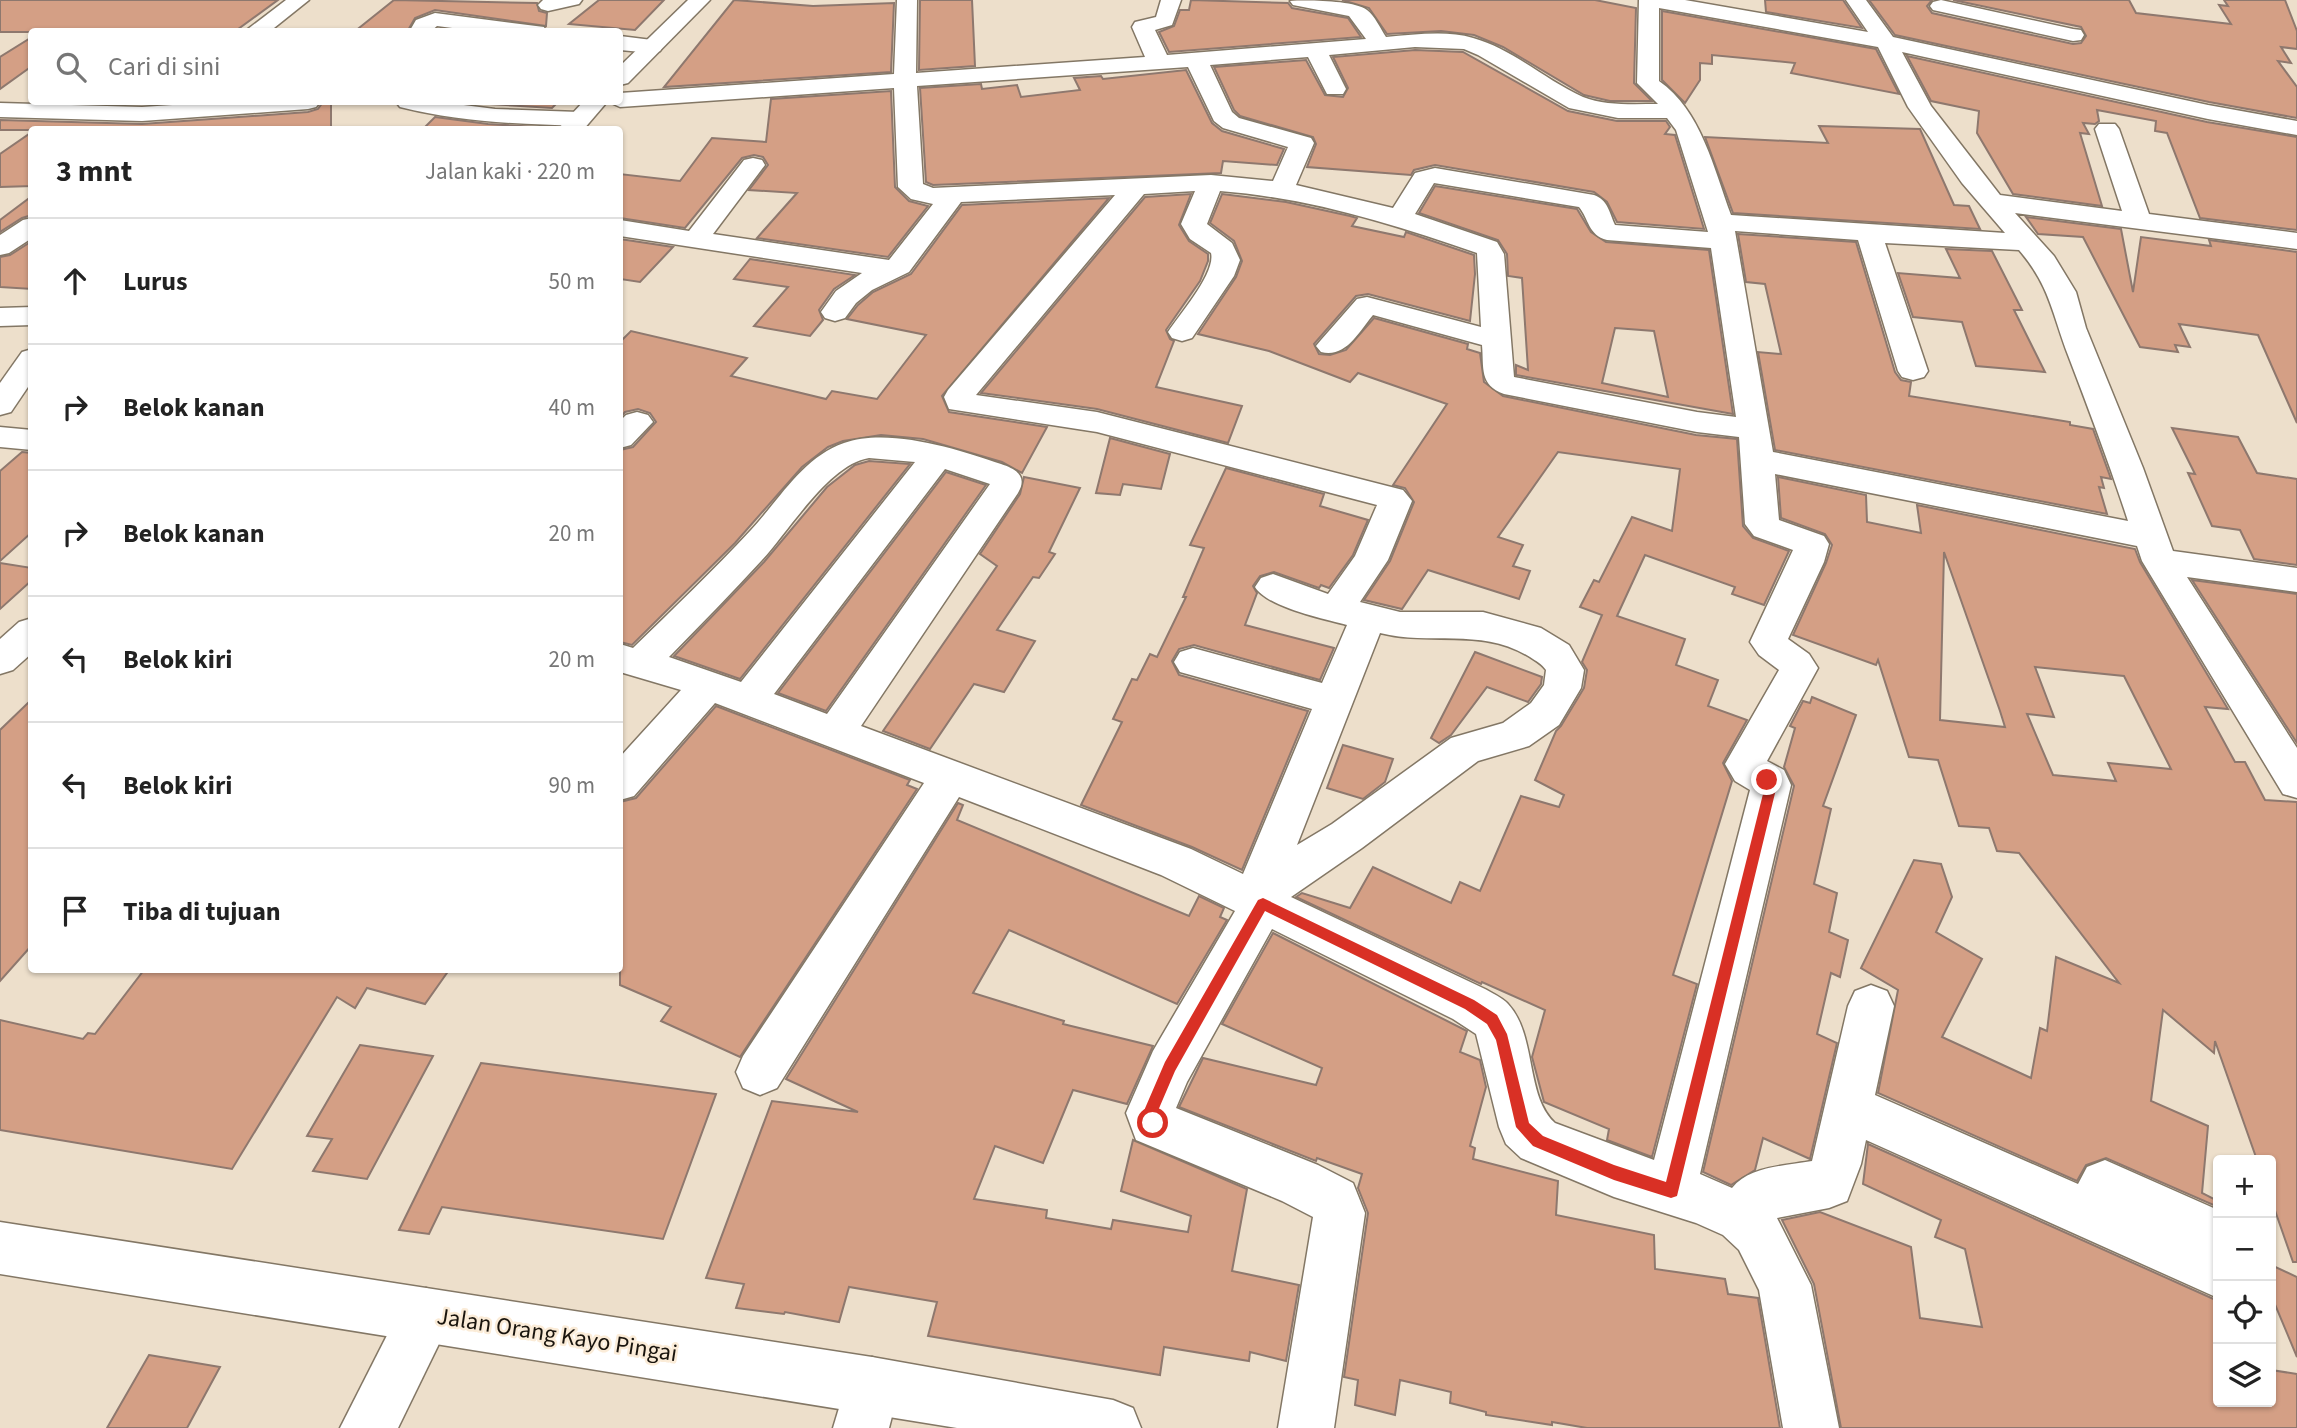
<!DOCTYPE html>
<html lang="id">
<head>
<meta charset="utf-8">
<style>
  :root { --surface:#fff; --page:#f2f2f2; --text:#222; --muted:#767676; --line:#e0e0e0 }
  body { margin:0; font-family:"Source Sans 3",sans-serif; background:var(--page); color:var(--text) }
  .controls { position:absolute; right:21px; bottom:21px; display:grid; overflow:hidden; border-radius:7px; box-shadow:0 2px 5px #0004 }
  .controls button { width:63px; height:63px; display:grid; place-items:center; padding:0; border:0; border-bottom:2px solid var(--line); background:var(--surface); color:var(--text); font:35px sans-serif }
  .stop { position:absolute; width:21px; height:21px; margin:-16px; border:5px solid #d93025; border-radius:50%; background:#fff }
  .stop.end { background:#d93025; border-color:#fff; box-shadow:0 2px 7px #0008 }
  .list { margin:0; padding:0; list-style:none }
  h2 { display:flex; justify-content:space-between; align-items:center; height:91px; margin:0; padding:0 28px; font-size:30px }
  h2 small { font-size:23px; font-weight:400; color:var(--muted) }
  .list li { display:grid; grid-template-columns:46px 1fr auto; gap:21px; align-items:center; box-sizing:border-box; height:126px; padding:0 28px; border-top:2px solid var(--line) }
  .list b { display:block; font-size:26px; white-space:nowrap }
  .list em { font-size:23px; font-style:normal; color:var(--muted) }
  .icon { flex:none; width:38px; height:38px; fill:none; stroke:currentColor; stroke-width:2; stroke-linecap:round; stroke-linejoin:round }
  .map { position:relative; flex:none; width:2297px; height:1428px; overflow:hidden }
  .search { position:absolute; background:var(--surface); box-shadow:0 2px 5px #0004; left:28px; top:28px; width:595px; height:77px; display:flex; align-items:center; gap:18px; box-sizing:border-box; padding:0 24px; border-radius:7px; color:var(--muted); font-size:26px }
  .panel { position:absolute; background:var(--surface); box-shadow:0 2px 5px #0004; left:28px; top:126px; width:595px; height:847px; border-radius:7px }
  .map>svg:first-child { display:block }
  .building { fill:#d49f85; stroke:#8e786e; stroke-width:2; fill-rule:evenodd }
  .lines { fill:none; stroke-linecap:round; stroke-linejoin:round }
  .minor-casing { stroke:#837765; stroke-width:3 }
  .tertiary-casing { stroke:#837765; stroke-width:3 }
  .secondary-casing { stroke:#837765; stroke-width:3 }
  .minor { fill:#fff; fill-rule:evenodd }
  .tertiary { fill:#fff; fill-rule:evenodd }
  .secondary { fill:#fff; fill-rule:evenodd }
  .route { fill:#d93025 }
  .labels { text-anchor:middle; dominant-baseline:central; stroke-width:5; stroke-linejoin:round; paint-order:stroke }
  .near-street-label { font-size:24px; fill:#19140d; stroke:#fbecd8 }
</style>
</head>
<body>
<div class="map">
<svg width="2297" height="1428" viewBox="0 0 2297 1428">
  <rect width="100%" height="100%" fill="#eddfcb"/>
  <!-- building -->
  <g class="building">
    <polygon points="0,0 278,0 234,32 0,32"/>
    <polygon points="394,0 537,3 539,11 547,13 546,26 435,10 415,18 407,32 354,32"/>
    <polygon points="599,0 664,0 635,30 569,24"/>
    <polygon points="734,0 813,6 894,3 891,72 664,87"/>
    <polygon points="920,0 972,0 975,66 919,70"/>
    <polygon points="1191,0 1288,3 1292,8 1348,18 1361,37 1169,52 1159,32 1174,26 1180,10 1189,10"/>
    <polygon points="1342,0 1595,0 1636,8 1634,83 1652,101 1610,101 1584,95 1503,47 1474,35 1441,31 1387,34 1369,8"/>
    <polygon points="1765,0 1843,0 1862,28 1766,12"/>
    <polygon points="1869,0 1932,0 1927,6 1932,13 2073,44 2081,43 2086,36 2081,27 1953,0 2129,0 2136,13 2231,24 2219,5 2228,6 2224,0 2285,0 2297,31 2297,49 2281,47 2291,63 2278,61 2297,87 2297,118 2209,102 1895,35"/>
    <polygon points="1662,11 1876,49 1899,94 1791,73 1795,63 1712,55 1712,64 1700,63 1700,80 1685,103 1662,80"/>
    <polygon points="32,37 32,66 0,89 0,57"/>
    <polygon points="1415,50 1463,52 1568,111 1617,121 1666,121 1670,127 1665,134 1675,135 1704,229 1617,222 1607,202 1594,192 1435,165 1414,170 1411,175 1307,167 1316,144 1313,137 1240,116 1234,110 1214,67 1306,60 1325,95 1343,97 1348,88 1333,57"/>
    <polygon points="1907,56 2207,122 2297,137 2297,230 2200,218 2167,133 2155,131 2156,121 2097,110 2099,121 2095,124 2083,123 2089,134 2080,133 2102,206 2013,194 1977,133 1979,111 1931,101"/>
    <polygon points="1186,70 1212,123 1222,131 1284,149 1277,165 1223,161 1221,173 933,185 926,182 920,88 981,84 982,89 1017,85 1021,97 1080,90 1074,78 1101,76 1103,79"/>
    <polygon points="891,91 895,187 909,201 928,206 888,257 757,238 797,193 749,190 768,165 763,157 754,155 742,158 685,228 620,218 620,174 680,181 712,138 766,142 771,99"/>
    <polygon points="323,102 331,102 331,130 0,130 0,120 142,124 308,112 318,109"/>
    <polygon points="457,102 485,103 558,102 552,108"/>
    <polygon points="435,117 488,124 536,127 534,130 422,130"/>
    <polygon points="1819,126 1920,129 1954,205 1969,206 1980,229 1733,213 1705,137 1828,143"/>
    <polygon points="32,132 32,186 0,187 0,154"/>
    <path d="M 1435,186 L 1577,209 L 1591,232 L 1606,242 L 1709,250 L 1733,414 L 1516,375 L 1516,365 L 1528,370 L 1522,278 L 1508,276 L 1507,254 L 1498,240 L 1419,213 ZM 1615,328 L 1654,331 L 1668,397 L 1602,383 Z"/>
    <polygon points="1191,194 1179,225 1189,241 1208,254 1208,261 1200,281 1166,330 1170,339 1174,341 1156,387 1242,406 1228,443 1097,409 981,393 1145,197"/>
    <polygon points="1222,194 1286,202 1350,216 1357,218 1352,226 1404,237 1406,232 1474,255 1475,274 1470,321 1368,294 1356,296 1314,344 1319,354 1330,355 1346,350 1374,318 1468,344 1467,349 1480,353 1484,382 1503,396 1696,435 1737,439 1743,526 1753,538 1789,551 1764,605 1732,594 1735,587 1645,555 1617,616 1685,639 1676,665 1718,680 1708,706 1747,720 1723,763 1732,781 1673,975 1697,984 1652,1157 1607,1140 1609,1129 1544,1102 1532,1057 1545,1010 1482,982 1481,984 1296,897 1302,893 1350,908 1373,867 1451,903 1460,882 1480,891 1521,796 1559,807 1564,795 1535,780 1556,731 1561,726 1584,688 1587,670 1582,662 1602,615 1580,607 1594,580 1599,582 1632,517 1672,531 1680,469 1558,452 1498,537 1523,545 1513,566 1530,571 1519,599 1428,570 1402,609 1364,600 1390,561 1414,502 1405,488 1393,485 1447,404 1358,373 1350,382 1269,351 1198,334 1236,277 1242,261 1234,241 1210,223"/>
    <polygon points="32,196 32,215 22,218 0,232 0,220"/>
    <polygon points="1109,198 942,396 949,412 1047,427 1022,473 1002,462 923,439 881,435 843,441 828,447 802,467 735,543 632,645 620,642 620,450 633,447 656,422 650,413 638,409 625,412 620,418 620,342 631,331 747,358 731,376 826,399 832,391 877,399 926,335 847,319 858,305 873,292 911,274 962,205"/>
    <polygon points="2026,217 2121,229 2133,292 2141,237 2211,246 2209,240 2297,252 2297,423 2258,335 2179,324 2190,347 2175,345 2178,352 2140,347 2083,237 2038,234"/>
    <polygon points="1738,234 1856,242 1895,372 1901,380 1911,382 1909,396 2070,422 2070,425 2093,429 2111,479 2101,477 2104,488 2099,487 2107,514 1775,450 1758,352 1781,354 1765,284 1746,282"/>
    <polygon points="620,239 673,247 640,282 620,279"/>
    <polygon points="32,241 32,289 0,287 0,257 10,255"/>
    <polygon points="1946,249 1992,251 2022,310 2014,310 2045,372 1976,366 1962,322 1913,317 1898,273 1960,278"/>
    <polygon points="750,259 855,275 834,289 819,310 823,320 810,336 754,326 788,287 734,279"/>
    <polygon points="2172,428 2238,437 2257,473 2297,479 2297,565 2254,559 2240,530 2212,526 2188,473 2195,474"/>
    <polygon points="1110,438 1170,454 1161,489 1123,484 1120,495 1096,493"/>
    <polygon points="22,452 32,453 32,532 0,561 0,471"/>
    <polygon points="869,461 910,464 740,679 674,656 764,562 827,487 855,465"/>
    <polygon points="1226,468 1324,494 1320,506 1368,520 1353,555 1329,588 1321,585 1319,588 1274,572 1260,576 1253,586 1257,593 1245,625 1334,648 1320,680 1194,645 1179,649 1172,661 1179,675 1308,711 1242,870 1192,847 1081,805 1122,722 1113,719 1132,679 1137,680 1150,654 1157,657 1186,597 1183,597 1204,548 1190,545"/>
    <polygon points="946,472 986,485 826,711 778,693"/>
    <polygon points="1024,477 1080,488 1049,552 1055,554 1039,578 1033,577 997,630 1035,641 1004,692 974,684 930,749 883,731 997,566 980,554 1020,494"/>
    <path d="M 1778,477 L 1866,495 L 1867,522 L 1921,533 L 1917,505 L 2135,549 L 2140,562 L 2228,709 L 2205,707 L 2235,762 L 2245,762 L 2265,800 L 2297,802 L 2297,1262 L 2293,1262 L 2271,1199 L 2271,1160 L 2257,1160 L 2215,1041 L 2214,1053 L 2163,1010 L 2151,1101 L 2208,1126 L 2202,1193 L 2218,1201 L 2218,1207 L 2106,1158 L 2086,1165 L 2077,1181 L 1878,1093 L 1898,990 L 1861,968 L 1914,860 L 1941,864 L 1952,897 L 1936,932 L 1982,959 L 1942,1037 L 2031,1078 L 2040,1028 L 2047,1031 L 2056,957 L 2119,983 L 2019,853 L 1997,851 L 1989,828 L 1959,826 L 1938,760 L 1909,757 L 1878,660 L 1876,665 L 1793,635 L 1826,563 L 1832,545 L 1825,534 L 1781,518 ZM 1944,552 L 2000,711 L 2005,727 L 1940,720 ZM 2035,667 L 2124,676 L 2171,769 L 2108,763 L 2116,781 L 2053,775 L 2027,714 L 2054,717 Z"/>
    <polygon points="0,563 32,568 32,580 0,609"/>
    <polygon points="2192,580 2297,594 2297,743"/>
    <polygon points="1475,652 1542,677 1541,684 1528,702 1487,687 1451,735 1439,743 1431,738"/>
    <polygon points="1812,697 1856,715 1823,806 1831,809 1814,884 1837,893 1829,932 1848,940 1840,977 1831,973 1817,1034 1837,1043 1810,1159 1763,1138 1755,1170 1731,1185 1703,1172 1794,786 1784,767 1795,728 1790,726 1803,701 1810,703"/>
    <polygon points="32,699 32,945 0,981 0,730"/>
    <polygon points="716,706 910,780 907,785 917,789 740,1057 661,1021 671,1007 620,985 620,802 636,798"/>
    <polygon points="1343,745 1393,759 1385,782 1363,799 1327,788"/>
    <polygon points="958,803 963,805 957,820 1189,916 1199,896 1224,908 1220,917 1227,920 1177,1004 1009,930 973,993 1064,1021 1063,1024 1153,1046 1127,1104 1073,1090 1043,1163 995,1146 974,1199 1047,1210 1046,1218 1111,1229 1113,1220 1188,1232 1191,1216 1121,1191 1133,1140 1247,1189 1232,1271 1299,1285 1286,1361 1250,1352 1249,1361 1164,1347 1160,1375 928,1336 937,1302 849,1287 839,1322 785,1312 784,1314 736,1308 744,1284 706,1278 772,1101 858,1112 786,1079"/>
    <polygon points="1273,933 1467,1031 1460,1052 1480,1060 1486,1087 1470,1146 1475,1148 1473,1159 1558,1181 1556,1215 1654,1235 1655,1269 1725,1279 1728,1294 1758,1298 1780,1428 1587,1428 1552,1422 1552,1425 1486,1415 1486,1412 1450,1403 1451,1392 1400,1380 1395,1415 1355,1405 1358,1380 1344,1377 1368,1213 1358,1188 1362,1174 1317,1158 1316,1161 1179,1107 1203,1058 1316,1085 1322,1068 1222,1024"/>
    <polygon points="144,970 449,970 425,1004 367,988 355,1008 337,997 232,1169 0,1130 0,1020 83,1039 88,1033 95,1034"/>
    <polygon points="360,1045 433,1056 367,1179 313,1171 332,1139 307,1136"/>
    <polygon points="481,1063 716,1094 663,1239 442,1207 429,1234 399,1230"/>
    <polygon points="1868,1144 2218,1301 2218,1402 2271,1402 2271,1370 2297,1374 2297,1428 1841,1428 1814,1284 1782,1220 1820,1212 1911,1247 1920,1318 1982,1327 1965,1249 1935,1237 1941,1220 1863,1184"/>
    <polygon points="2271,1265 2297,1277 2297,1357 2271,1295"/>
    <polygon points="149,1355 220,1367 187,1428 107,1428"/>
  </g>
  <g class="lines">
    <defs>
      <g id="minor">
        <polygon points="286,0 309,0 269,32 244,32"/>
        <polygon points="543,0 582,0 579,4 548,11 541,9 538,5"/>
        <path d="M 897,0 L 917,0 L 916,73 L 1145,57 L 1132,27 L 1135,22 L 1156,17 L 1161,0 L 1181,0 L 1172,25 L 1155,30 L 1167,55 L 1366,39 L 1349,16 L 1293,5 L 1290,1 C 1306,0 1353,0 1367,10 C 1375,16 1380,28 1386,37 C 1414,35 1446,30 1473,38 C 1513,49 1545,80 1583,97 C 1605,106 1634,104 1658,104 L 1637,83 L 1639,0 L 1685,0 L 1868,32 L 1846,0 L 1866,0 L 1893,37 L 2208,105 L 2297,121 L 2297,135 L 2208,119 L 1902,52 L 1931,106 L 2000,195 L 2122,211 L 2095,129 L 2099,124 L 2115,124 L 2119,129 L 2149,214 L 2297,233 L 2297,249 L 2015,213 L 2054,256 L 2076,292 L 2086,328 L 2143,468 L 2173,551 L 2297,568 L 2297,592 L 2187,577 L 2297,748 L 2297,798 L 2283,794 L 2142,561 L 2137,546 L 1775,474 L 1779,520 L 1824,536 L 1829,544 L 1824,562 L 1788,639 L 1809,654 L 1818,668 L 1767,761 L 1784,770 L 1791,785 L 1700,1174 L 1732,1188 C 1750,1166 1785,1166 1812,1161 L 1848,1006 L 1855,991 L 1871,985 L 1887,991 L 1894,1006 L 1875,1095 L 2078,1184 L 2087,1167 L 2105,1160 L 2218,1210 L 2218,1298 L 1866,1140 L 1861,1164 L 1847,1201 L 1829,1208 L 1777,1218 L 1811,1285 L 1839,1428 L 1783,1428 L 1759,1290 L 1739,1250 L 1723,1235 L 1696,1223 L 1614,1197 L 1521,1158 L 1506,1144 L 1499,1127 L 1476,1034 L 1453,1019 L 1272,929 L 1187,1082 L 1176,1108 L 1318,1165 L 1353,1183 L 1365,1213 L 1334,1428 L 1278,1428 L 1313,1217 L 1282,1201 L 1136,1140 L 1126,1113 L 1153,1051 L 1235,911 L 1161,875 L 959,797 L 777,1088 L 760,1095 L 743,1088 L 736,1072 L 743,1056 L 924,783 L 715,703 L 634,796 L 620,800 L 620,757 L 681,690 L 620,672 L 620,644 L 633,648 C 673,609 713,571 751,530 C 779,500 803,457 844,443 C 888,427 958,449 1001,464 C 1016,469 1028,476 1018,493 L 861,726 L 1191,849 L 1243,874 L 1312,709 L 1180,672 L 1174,662 L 1180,652 L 1193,648 L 1322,683 L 1347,625 C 1324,619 1267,607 1255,587 L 1261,578 L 1273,574 L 1328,594 L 1355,556 L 1377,505 L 1097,432 L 949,409 L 944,397 L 948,390 L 1115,195 L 961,202 L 909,272 L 872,290 L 856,303 L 845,318 L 835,321 L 825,318 L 821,312 L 836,291 L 862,273 L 620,236 L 620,220 L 689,231 L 744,160 L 753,158 L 762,160 L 765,165 L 713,234 L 889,260 L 933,204 L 911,199 L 898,187 L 894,88 L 620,107 L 609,102 L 620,102 L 620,93 L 894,74 ZM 1659,8 L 1878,47 L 1908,107 L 1962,183 L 2005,233 L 1731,215 C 1714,169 1701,110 1659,81 ZM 1415,47 L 1464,49 L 1478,55 L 1569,108 L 1618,118 L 1667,118 L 1676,130 L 1708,232 L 1615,225 C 1609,212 1608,200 1594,195 L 1435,168 L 1415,173 L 1393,208 L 1296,185 L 1314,143 L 1311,138 L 1239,118 L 1232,112 L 1210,65 L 1308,57 L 1327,94 L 1343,94 L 1346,89 L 1329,55 ZM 1188,67 L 1214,121 L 1223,128 L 1288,147 L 1273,181 L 1211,175 L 933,188 L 923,184 L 917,86 ZM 1434,183 L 1579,207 C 1589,219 1588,235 1607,240 L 1711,248 L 1736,417 L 1697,412 L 1514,377 L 1504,254 L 1497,242 L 1415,214 ZM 1195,191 L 1181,224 L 1190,239 L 1211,253 C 1216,273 1180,314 1168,332 L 1172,338 L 1182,341 L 1192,338 L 1234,276 L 1240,260 L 1232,243 L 1207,224 L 1220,191 C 1310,198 1393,224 1477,253 L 1481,327 L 1367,297 L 1357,299 L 1321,340 L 1316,346 L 1321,352 C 1346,358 1358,333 1373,315 L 1482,345 C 1484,368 1479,385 1504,394 L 1697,432 L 1739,437 L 1745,524 L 1754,536 L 1793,550 L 1750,642 L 1759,655 L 1779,670 L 1725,764 L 1735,781 L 1750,790 L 1654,1160 L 1555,1123 C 1525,1096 1537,1035 1508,1004 C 1503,998 1492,993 1485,989 L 1291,897 L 1362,848 L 1478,761 L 1529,746 L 1559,725 L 1581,688 L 1584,670 L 1569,645 L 1541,628 L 1483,612 L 1400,612 L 1360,602 L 1388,560 L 1412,501 L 1403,490 L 1097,412 L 976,395 L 1144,194 ZM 1735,231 L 1858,240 L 1898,371 L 1902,377 L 1913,380 L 1924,377 L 1928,371 L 1885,243 L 2019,250 C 2050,286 2052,313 2068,355 C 2089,410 2110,465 2128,521 L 1773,452 ZM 869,458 L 915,462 L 741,682 L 669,657 C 700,625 732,593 762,560 C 789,531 829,464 869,458 ZM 945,469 L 990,484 L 827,714 L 774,694 ZM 1380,633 C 1432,646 1481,627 1530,657 C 1536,661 1542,664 1546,670 L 1544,685 L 1531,703 L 1503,723 L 1451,738 L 1332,824 L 1297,845 Z"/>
        <polygon points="1941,0 2073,29 2081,30 2084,35 2081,40 2073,41 1933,10 1930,6 1933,2"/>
        <polygon points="435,13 536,26 544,27 546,32 483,32 437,26 430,32 409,32 416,20"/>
        <polygon points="620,36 660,41 663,46 660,51 652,53 620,50"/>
        <polygon points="218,102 320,102 316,107 308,109 142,121 0,117 0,103 142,107"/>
        <path d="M 396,102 L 440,102 L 495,109 L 579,112 L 587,114 L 591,119 L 587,124 L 579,126 C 518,124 459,122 400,107 Z"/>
        <polygon points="32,218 32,238 9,253 0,255 0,235 23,220"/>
        <polygon points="32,307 32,325 0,326 0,308"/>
        <polygon points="32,349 32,381 11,412 0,415 0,383 22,352"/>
        <polygon points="637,412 648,415 653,422 631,445 620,448 620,421 626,415"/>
        <polygon points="0,427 32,430 32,450 0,447"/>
        <polygon points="426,1288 445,1296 453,1315 398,1428 340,1428 407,1296"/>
        <polygon points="872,1357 892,1365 900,1385 889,1428 833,1428 852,1365"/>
      </g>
      <g id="tertiary">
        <polygon points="688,0 710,0 628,83 620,85 620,66"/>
        <polygon points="583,102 607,102 583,130 557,130"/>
        <polygon points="32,618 32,653 13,670 0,674 0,639 19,622"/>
      </g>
      <polygon id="secondary" points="0,1222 872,1357 1113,1400 1133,1408 1141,1428 957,1428 0,1274"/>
    </defs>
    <!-- minor casing -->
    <use href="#minor" class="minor-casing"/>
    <!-- tertiary casing -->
    <use href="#tertiary" class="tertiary-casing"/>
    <!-- secondary casing -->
    <use href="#secondary" class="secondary-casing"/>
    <!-- minor -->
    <use href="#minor" class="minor"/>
    <!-- tertiary -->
    <use href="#tertiary" class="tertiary"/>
    <!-- secondary -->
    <use href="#secondary" class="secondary"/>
  </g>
  <!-- route -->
  <polygon class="route" points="1767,775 1777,785 1677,1196 1671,1198 1614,1180 1533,1146 1516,1127 1496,1040 1487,1024 1465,1009 1265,911 1175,1071 1157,1113 1160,1123 1158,1128 1147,1128 1143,1113 1165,1062 1258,900 1263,898 1474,1000 1497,1015 1507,1034 1529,1123 1543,1136 1614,1165 1666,1182 1765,786 1761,780"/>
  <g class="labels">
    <!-- near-street labels -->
    <g class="near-street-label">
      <text transform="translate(557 1335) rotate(9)">Jalan Orang Kayo Pingai</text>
    </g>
  </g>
</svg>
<div class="controls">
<button>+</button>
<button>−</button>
<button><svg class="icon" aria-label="locate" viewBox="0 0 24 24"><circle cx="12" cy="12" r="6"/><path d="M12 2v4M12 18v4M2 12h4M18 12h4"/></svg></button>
<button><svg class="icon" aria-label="layers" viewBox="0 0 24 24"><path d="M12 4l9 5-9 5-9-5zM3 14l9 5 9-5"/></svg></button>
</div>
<div class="stop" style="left:1153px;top:1123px"></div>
<div class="stop end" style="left:1767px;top:780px"></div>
<div class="search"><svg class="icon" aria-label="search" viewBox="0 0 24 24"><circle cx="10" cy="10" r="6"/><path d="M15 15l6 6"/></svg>Cari di sini</div>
<section class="panel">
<h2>3 mnt<small>Jalan kaki · 220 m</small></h2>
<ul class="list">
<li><svg class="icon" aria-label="ahead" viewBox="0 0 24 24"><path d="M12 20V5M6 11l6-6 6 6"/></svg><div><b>Lurus</b></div><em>50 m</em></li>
<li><svg class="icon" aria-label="right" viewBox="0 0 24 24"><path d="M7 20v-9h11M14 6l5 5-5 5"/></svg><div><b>Belok kanan</b></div><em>40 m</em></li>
<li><svg class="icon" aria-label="right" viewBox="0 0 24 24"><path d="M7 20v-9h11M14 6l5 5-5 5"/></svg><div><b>Belok kanan</b></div><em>20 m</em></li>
<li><svg class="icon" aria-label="left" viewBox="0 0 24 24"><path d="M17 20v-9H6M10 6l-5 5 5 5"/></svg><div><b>Belok kiri</b></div><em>20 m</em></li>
<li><svg class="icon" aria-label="left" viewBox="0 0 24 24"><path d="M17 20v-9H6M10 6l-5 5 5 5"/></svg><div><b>Belok kiri</b></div><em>90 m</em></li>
<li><svg class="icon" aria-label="arrive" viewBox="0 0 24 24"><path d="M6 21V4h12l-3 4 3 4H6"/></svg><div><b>Tiba di tujuan</b></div></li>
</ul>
</section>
</div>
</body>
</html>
